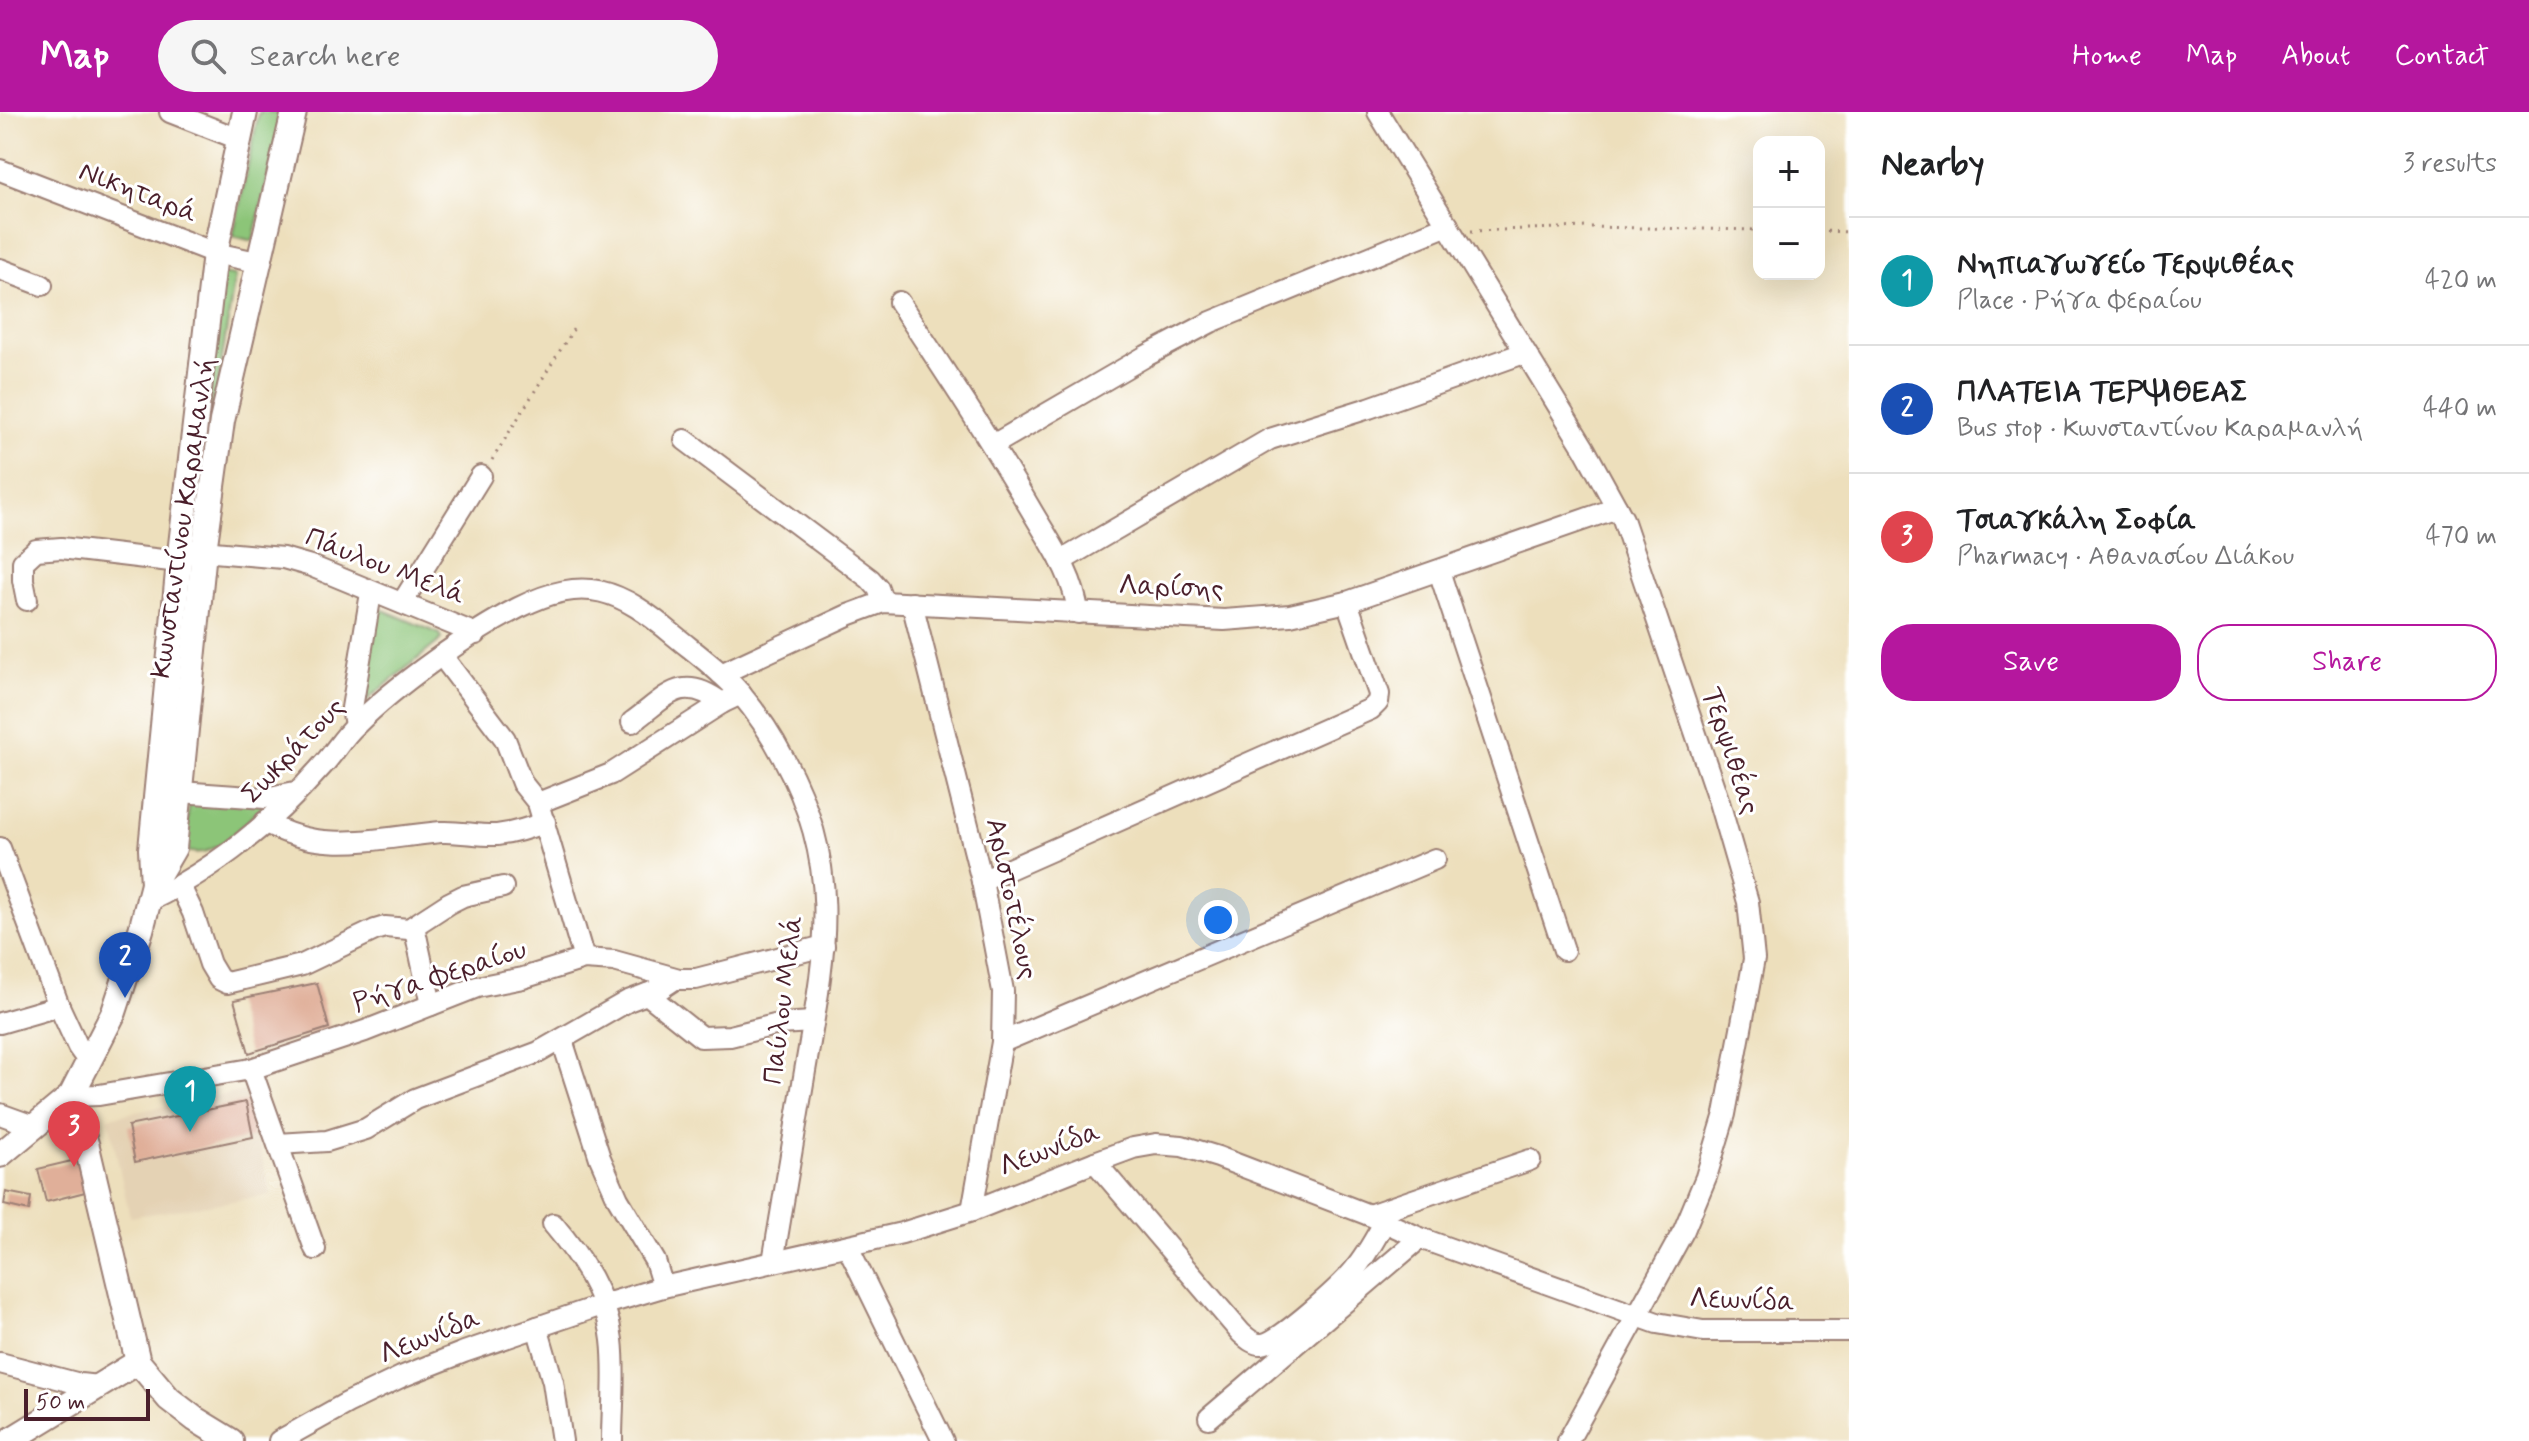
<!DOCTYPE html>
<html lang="en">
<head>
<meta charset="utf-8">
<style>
  :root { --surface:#fff; --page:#f6f6f6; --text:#202124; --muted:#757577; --line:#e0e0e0; --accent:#b5179e }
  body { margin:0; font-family:Mynerve,sans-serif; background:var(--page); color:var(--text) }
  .controls { position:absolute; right:24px; top:24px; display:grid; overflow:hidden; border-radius:16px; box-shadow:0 8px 32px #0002 }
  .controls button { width:72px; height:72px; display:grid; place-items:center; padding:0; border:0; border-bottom:2px solid var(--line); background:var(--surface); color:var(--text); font:40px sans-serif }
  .scale { position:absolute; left:24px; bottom:20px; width:126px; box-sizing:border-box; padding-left:8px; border:4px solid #4a1f2b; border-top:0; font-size:22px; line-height:28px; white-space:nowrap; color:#4a1f2b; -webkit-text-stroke:6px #fff; paint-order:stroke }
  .you { position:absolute; left:1218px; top:808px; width:28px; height:28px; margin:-20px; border:6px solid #fff; border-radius:50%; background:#1a73e8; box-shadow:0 0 0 12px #1a73e833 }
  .badge { display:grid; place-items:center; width:52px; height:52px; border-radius:50%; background:var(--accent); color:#fff; font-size:26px; font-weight:700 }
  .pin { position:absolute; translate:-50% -66px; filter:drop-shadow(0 2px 4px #0008) }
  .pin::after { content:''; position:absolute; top:42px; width:28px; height:24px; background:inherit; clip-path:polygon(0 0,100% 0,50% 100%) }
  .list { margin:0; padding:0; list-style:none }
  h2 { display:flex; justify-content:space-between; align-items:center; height:104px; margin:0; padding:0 32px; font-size:34px }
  h2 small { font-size:26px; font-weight:400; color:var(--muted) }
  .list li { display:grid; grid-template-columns:52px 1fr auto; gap:24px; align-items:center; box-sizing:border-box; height:128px; padding:0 32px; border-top:2px solid var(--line) }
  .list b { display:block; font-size:30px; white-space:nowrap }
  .list p { margin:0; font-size:26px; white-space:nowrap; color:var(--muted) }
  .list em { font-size:26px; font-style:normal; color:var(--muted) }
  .actions { display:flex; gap:16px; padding:24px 32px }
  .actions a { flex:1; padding:18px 0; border:2px solid var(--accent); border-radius:32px; text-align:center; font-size:28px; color:var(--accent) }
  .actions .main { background:var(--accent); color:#fff }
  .icon { flex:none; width:44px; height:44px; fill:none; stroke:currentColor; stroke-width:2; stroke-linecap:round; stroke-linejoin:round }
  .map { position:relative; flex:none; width:1849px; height:1329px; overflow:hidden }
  header { display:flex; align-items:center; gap:48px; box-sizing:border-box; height:112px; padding:0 40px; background:var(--accent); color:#fff }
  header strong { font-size:38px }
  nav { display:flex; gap:44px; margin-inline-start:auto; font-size:28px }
  .search { width:560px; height:72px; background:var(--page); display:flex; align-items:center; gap:20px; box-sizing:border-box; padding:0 28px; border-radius:44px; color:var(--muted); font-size:30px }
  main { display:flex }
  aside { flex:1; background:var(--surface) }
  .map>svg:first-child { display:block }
  .built { fill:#e4d2b4 }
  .green { fill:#8cc578; stroke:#6b7252; stroke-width:2 }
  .building { fill:#e0af99 }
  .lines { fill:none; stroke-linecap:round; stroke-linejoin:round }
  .minor-casing { stroke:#9c7f74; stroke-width:24 }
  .tertiary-casing { stroke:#9c7f74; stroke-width:28 }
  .path { stroke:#9c7f74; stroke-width:3; stroke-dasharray:2 6; stroke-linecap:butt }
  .minor { stroke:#fff; stroke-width:20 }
  .tertiary { stroke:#fff; stroke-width:24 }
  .labels { text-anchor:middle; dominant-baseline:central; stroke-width:6; stroke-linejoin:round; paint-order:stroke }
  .street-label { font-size:28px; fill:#4a1f2b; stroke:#fff }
</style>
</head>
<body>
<header>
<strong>Map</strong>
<div class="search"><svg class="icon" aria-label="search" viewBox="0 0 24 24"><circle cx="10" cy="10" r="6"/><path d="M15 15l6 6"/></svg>Search here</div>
<nav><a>Home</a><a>Map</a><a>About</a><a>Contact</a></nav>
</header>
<main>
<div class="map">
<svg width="1849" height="1329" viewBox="0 0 1849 1329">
  <rect width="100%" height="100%" fill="#fff"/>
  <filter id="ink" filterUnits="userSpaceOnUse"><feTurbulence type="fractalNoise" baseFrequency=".0125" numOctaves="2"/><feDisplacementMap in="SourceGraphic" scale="16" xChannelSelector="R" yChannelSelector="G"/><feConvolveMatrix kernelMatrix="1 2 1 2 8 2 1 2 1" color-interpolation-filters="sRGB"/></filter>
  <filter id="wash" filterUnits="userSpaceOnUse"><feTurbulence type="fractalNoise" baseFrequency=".006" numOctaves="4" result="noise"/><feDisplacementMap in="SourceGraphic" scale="32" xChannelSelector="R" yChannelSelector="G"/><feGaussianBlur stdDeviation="1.8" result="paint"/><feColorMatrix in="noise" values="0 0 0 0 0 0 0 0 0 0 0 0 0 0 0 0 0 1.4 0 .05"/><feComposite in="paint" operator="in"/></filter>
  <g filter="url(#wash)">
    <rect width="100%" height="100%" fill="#eddfbc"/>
    <!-- built -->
    <polygon class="built" points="246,979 271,1083 130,1105 108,1005"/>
    <!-- green -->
    <g class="green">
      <polygon points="259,0 283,0 253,129 233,124"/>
      <polygon points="221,162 235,164 193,429"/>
      <polygon points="376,495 440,522 442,527 362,592"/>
      <path d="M 190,687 L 266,691 C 247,708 211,754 184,737 Z"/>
    </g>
    <g id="blocks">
      <!-- building -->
      <g class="building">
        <polygon points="317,871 329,916 249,941 234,888"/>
        <polygon points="246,990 253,1025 135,1050 128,1014"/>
        <polygon points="80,1047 89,1079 46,1090 38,1057"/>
        <polygon points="6,1080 31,1085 29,1099 4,1093"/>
      </g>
    </g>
  </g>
  <g filter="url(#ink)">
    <use href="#blocks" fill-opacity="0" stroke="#9c7f74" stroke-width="2"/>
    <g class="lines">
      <defs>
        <g id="minor">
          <polyline points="170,0 239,27"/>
          <polyline points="1378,0 1584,336 1623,407 1719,690 1748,790 1754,847 1725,1002 1706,1065 1684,1118 1568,1329"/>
          <polyline points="0,58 215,141 257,150"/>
          <polyline points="0,157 42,173"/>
          <path d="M 899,190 C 944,258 989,326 1030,396 C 1049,429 1074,462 1078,501"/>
          <polyline points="685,328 870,467 878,476 883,490"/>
          <polyline points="993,333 1146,244 1211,210 1448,113"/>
          <polyline points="191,438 283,446 311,454 476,522"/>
          <polyline points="1061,449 1270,327 1369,296 1524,241"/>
          <polyline points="1439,459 1564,838"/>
          <polyline points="27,488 23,468 23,450 36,438 61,436 179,450"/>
          <polyline points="402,491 481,364"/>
          <polyline points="912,491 982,769 1003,879 1002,930 972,1099"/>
          <polyline points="442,544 505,627 522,671 538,691 584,847"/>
          <polyline points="721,562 848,503 883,490 1224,508 1290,503 1347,490 1617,396"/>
          <path d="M 632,610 C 667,585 681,560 722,591"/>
          <polyline points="355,613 352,596 371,481"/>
          <polyline points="180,680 265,686 295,680"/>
          <polyline points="538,691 611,662 722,591 741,582"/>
          <path d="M 265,710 C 322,744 380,725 441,720 C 460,719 479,724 497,723 C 514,721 530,716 545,710"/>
          <polyline points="0,736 59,894 78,935 88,949"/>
          <polyline points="982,769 1371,597 1378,590 1379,582 1347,490"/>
          <polyline points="180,774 193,801 210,852 219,867 227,871 302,853 375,818 385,815 409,817 449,791 463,784 503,775"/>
          <path d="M 149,789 C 215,757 274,709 322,654 C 334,641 343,625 356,613 C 396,573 468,522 518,496 C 586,462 619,477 675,524 C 697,542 721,559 740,581 C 757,601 772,624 784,647 C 844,757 825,843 805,959 C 794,1023 783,1087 773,1150"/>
          <polyline points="414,814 431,893"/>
          <polyline points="647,882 701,925 730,924 779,912 813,910"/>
          <polyline points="0,911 59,894"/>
          <polyline points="562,928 600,1046 618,1087 655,1149 663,1175"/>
          <polyline points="1002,930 1435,747"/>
          <polyline points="251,957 315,1137"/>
          <polyline points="71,984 99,983 251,957 365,919 477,875 523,866 584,847 614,849 679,867 696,867 824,834"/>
          <polyline points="0,1002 36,1015"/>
          <polyline points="278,1032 327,1029 366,1017 415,987 539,940 628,889 660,877 675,867"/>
          <path d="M 1095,1050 L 1241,1221 C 1247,1226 1254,1233 1262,1232 C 1279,1231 1342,1173 1354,1158 C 1366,1144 1375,1127 1384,1111"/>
          <polyline points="1369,1103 1530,1048"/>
          <path d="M 553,1112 C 581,1145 607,1184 612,1228 C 616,1261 612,1296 612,1329"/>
          <polyline points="848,1135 943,1329"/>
          <polyline points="537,1215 553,1270 562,1329"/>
          <polyline points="0,1251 80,1272 98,1274"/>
          <polyline points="1209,1306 1420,1126"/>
          <polyline points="279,1329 347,1291 401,1265 464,1240 602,1193 663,1175 902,1121 972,1099 1095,1050 1133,1036 1156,1032 1182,1034 1218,1045 1369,1103 1420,1126 1657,1211 1703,1219 1849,1219"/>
        </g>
        <g id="tertiary">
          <polyline points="153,772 151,737 179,450 215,141 245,0"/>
          <polyline points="71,984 87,1035 138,1250 169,1287 195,1307 231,1329"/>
          <polyline points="0,1043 71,984 114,900 141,818 153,772 174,736 204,439 222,309 294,0"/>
          <polyline points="9,1329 138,1250"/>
        </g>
      </defs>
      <!-- minor casing -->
      <use href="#minor" class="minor-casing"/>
      <!-- tertiary casing -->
      <use href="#tertiary" class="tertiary-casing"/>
      <!-- path -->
      <g class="path">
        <polyline points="1471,119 1587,115 1759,118"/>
        <polyline points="1819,119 1849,120"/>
        <polyline points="492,348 574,216"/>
      </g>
      <!-- minor -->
      <use href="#minor" class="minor"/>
      <!-- tertiary -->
      <use href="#tertiary" class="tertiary"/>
    </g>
  </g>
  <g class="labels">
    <!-- street labels -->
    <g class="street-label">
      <text transform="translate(138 81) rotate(21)">Νικηταρά</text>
      <text transform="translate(184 406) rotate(-82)">Κωνσταντίνου Καραμανλή</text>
      <text transform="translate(385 455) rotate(21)">Πάυλου Μελά</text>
      <text transform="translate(1171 476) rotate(2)">Λαρίσης</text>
      <text transform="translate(294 639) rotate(-46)">Σωκράτους</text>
      <text transform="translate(1730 639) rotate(72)">Τερψιθέας</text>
      <text transform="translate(1011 787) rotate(78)">Αριστοτέλους</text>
      <text transform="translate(440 865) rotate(-18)">Ρήγα Φεραίου</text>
      <text transform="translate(784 888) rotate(-83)">Παύλου Μελά</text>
      <text transform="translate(1050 1038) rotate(-21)">Λεωνίδα</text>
      <text transform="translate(1742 1189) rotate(2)">Λεωνίδα</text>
      <text transform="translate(430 1225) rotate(-22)">Λεωνίδα</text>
    </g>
  </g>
</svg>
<div class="controls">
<button>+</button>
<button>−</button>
</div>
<div class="scale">50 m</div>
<div class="you"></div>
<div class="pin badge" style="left:190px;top:1020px;background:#0f9aa8">1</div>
<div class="pin badge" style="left:125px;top:886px;background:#1a4fb4">2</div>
<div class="pin badge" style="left:74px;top:1055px;background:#e0444e">3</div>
</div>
<aside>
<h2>Nearby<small>3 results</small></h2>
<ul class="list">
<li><span class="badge" style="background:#0f9aa8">1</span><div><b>Νηπιαγωγείο Τερψιθέας</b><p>Place · Ρήγα Φεραίου</p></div><em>420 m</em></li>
<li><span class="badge" style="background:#1a4fb4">2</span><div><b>ΠΛΑΤΕΙΑ ΤΕΡΨΙΘΕΑΣ</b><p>Bus stop · Κωνσταντίνου Καραμανλή</p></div><em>440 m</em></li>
<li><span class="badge" style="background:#e0444e">3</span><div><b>Τσιαγκάλη Σοφία</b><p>Pharmacy · Αθανασίου Διάκου</p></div><em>470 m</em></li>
</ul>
<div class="actions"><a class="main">Save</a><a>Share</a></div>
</aside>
</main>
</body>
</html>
